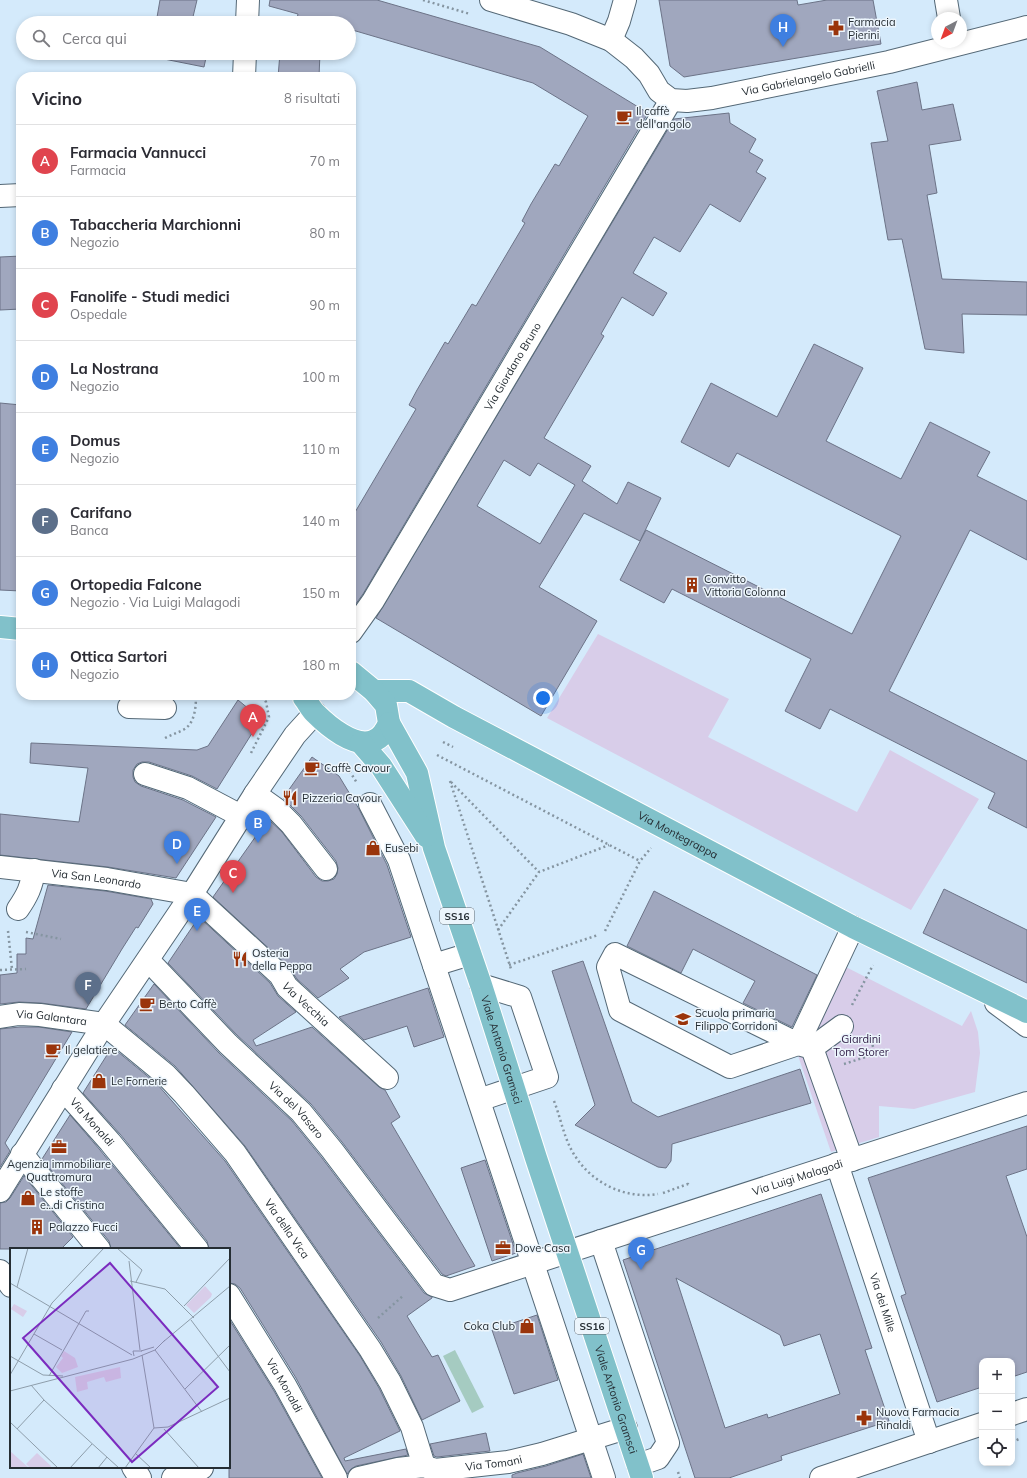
<!DOCTYPE html>
<html lang="it">
<head>
<meta charset="utf-8">
<style>
  :root { --surface:#fff; --page:#f2f2f3; --text:#2b2b33; --muted:#7c7c81; --line:#e1e1e2; --accent:#9a340b }
  body { margin:0; font-family:Mulish,sans-serif; background:var(--page); color:var(--text) }
  .controls { position:absolute; right:12px; bottom:12px; display:grid; overflow:hidden; border-radius:8px; box-shadow:0 2px 6px #0003 }
  .controls button { width:36px; height:36px; display:grid; place-items:center; padding:0; border:0; border-bottom:1px solid var(--line); background:var(--surface); color:var(--text); font:20px sans-serif }
  .compass { position:absolute; left:931px; top:12px; width:36px; height:36px; border-radius:50%; background:var(--surface); box-shadow:0 2px 6px #0003; rotate:221deg }
  .you { position:absolute; left:543px; top:698px; width:14px; height:14px; margin:-10px; border:3px solid #fff; border-radius:50%; background:#1a73e8; box-shadow:0 0 0 6px #1a73e833 }
  .badge { display:grid; place-items:center; width:26px; height:26px; border-radius:50%; background:var(--accent); color:#fff; font-size:13px; font-weight:700 }
  .pin { position:absolute; translate:-50% -33px; filter:drop-shadow(0 1px 2px #0008) }
  .pin::after { content:''; position:absolute; top:21px; width:14px; height:12px; background:inherit; clip-path:polygon(0 0,100% 0,50% 100%) }
  .list { margin:0; padding:0; list-style:none }
  h2 { display:flex; justify-content:space-between; align-items:center; height:52px; margin:0; padding:0 16px; font-size:17px }
  h2 small { font-size:13px; font-weight:400; color:var(--muted) }
  .list li { display:grid; grid-template-columns:26px 1fr auto; gap:12px; align-items:center; box-sizing:border-box; height:72px; padding:0 16px; border-top:1px solid var(--line) }
  .list b { display:block; font-size:15px; white-space:nowrap }
  .list p { margin:0; font-size:13px; white-space:nowrap; color:var(--muted) }
  .list em { font-size:13px; font-style:normal; color:var(--muted) }
  .icon { flex:none; width:22px; height:22px; fill:none; stroke:currentColor; stroke-width:2; stroke-linecap:round; stroke-linejoin:round }
  .map { position:relative; flex:none; width:1027px; height:1478px; overflow:hidden }
  .search { position:absolute; background:var(--surface); box-shadow:0 2px 6px #0003; left:16px; top:16px; width:340px; height:44px; display:flex; align-items:center; gap:10px; box-sizing:border-box; padding:0 14px; border-radius:22px; color:var(--muted); font-size:15px }
  .panel { position:absolute; background:var(--surface); box-shadow:0 2px 6px #0003; left:16px; top:72px; width:340px; height:628px; border-radius:16px }
  .map>svg:first-child { display:block }
  .green { fill:#d8cde9 }
  .water { fill:#a5cbc1 }
  .building { fill:#a0a7be; stroke:#6c7387; fill-rule:evenodd }
  .lines { fill:none; stroke-linecap:round; stroke-linejoin:round }
  .minor-casing { stroke:#546876; stroke-width:24 }
  .major-casing { stroke:#fff; stroke-width:24 }
  .path { stroke:#8595a1; stroke-width:2.5; stroke-dasharray:2 3; stroke-linecap:butt }
  .minor { stroke:#fff; stroke-width:22 }
  .major { stroke:#81c1ca; stroke-width:22 }
  .labels { text-anchor:middle; dominant-baseline:central; stroke-width:3; stroke-linejoin:round; paint-order:stroke }
  .shield { fill:#ecf5fc; stroke:#61696f; stroke-width:1 }
  .shield-label { font-size:10px; font-weight:bold; fill:#252d33 }
  .poi-label { font-size:11px; fill:#252d33; stroke:#ecf5fc; text-anchor:start }
  .street-label { font-size:11px; fill:#252d33; stroke:#ecf5fc }
  .park-label { font-size:11px; fill:#332149; stroke:#ecf5fc }
  .inset-road { fill:none; stroke:#8e9eab; stroke-width:1 }
  .view { fill:#7b2cbf; fill-opacity:0.15; stroke:#7b2cbf; stroke-width:2 }
  .inset-edge { fill:none; stroke:#252d33; stroke-width:2 }
</style>
</head>
<body>
<div class="map">
<svg width="1027" height="1478" viewBox="0 0 1027 1478">
  <rect width="100%" height="100%" fill="#d4eafb"/>
  <!-- green -->
  <g class="green">
    <polygon points="598,634 729,699 708,737 857,812 890,750 979,799 911,910 547,718"/>
    <polygon points="834,961 962,1026 971,1011 978,1032 980,1053 975,1092 914,1109 879,1106 879,1137 831,1152 793,1041"/>
  </g>
  <!-- water -->
  <polygon class="water" points="455,1350 484,1407 472,1413 443,1356"/>
  <!-- building -->
  <g class="building">
    <polygon points="160,0 197,0 192,21 199,23 156,23"/>
    <polygon points="270,0 377,0 540,47 648,113 363,594 355,605 351,603 351,519 416,409 409,405 417,390 445,342 448,344 472,304 476,306 525,223 522,221 531,204 555,164 559,166 588,116 533,83 349,29 349,23 328,23 322,21 322,23 296,23 298,14 269,6"/>
    <polygon points="659,0 797,0 798,5 827,0 873,0 881,44 684,77 670,66"/>
    <polygon points="149,53 207,53 204,67 149,56"/>
    <polygon points="280,53 320,53 319,77 278,77"/>
    <polygon points="917,82 922,110 953,104 961,140 929,145 937,193 927,195 942,279 1027,282 1027,315 962,314 964,353 925,349 902,239 888,240 871,143 888,141 877,91"/>
    <path d="M 729,113 L 730,123 L 756,139 L 749,152 L 763,160 L 756,172 L 766,178 L 740,222 L 710,204 L 680,252 L 654,237 L 633,273 L 667,293 L 653,316 L 622,297 L 601,334 L 604,336 L 544,438 L 591,466 L 582,481 L 617,504 L 628,482 L 661,498 L 640,541 L 584,513 L 539,587 L 597,621 L 541,716 L 376,618 L 674,119 ZM 504,460 L 530,476 L 538,463 L 575,485 L 540,544 L 477,506 Z"/>
    <polygon points="21,256 21,309 0,310 0,257"/>
    <polygon points="814,344 863,368 826,441 901,479 930,422 990,452 977,476 1027,501 1027,560 970,530 889,691 1027,761 1027,828 988,808 995,793 830,709 820,729 785,711 811,659 672,589 664,603 620,580 646,530 852,634 901,536 737,453 729,467 681,442 711,383 777,417"/>
    <polygon points="0,403 21,405 21,591 0,590"/>
    <polygon points="238,700 261,719 217,789 192,776 149,762 142,762 137,764 133,770 133,777 135,782 141,786 183,800 216,817 176,878 108,867 0,855 0,814 79,822 88,768 30,763 31,743 197,750 208,746"/>
    <polygon points="312,757 339,776 359,809 387,865 411,937 364,952 340,969 349,978 318,998 297,979 288,966 213,897 268,819 282,832 316,877 322,881 328,881 334,879 337,874 338,868 336,861 301,816 283,798"/>
    <polygon points="48,885 105,891 151,899 153,904 138,928 136,927 122,949 86,1009 41,1003 19,1002 0,1004 0,975 17,973 17,954 26,954 26,938 33,939"/>
    <polygon points="944,889 1027,930 1027,983 923,933"/>
    <polygon points="654,891 817,975 792,1027 743,1003 755,981 693,949 681,973 627,946"/>
    <polygon points="199,917 270,983 278,996 296,1012 253,1040 256,1046 312,1027 379,1087 385,1090 400,1117 391,1123 475,1266 446,1276 442,1274 342,1142 311,1104 237,1035 168,963"/>
    <polygon points="583,961 632,1102 658,1117 800,1069 811,1103 672,1144 671,1161 666,1168 658,1167 575,1125 595,1105 552,971"/>
    <polygon points="154,984 219,1053 292,1121 322,1158 424,1293 432,1297 432,1298 407,1316 432,1357 438,1355 460,1401 422,1420 401,1376 381,1342 245,1146 175,1066 125,1025"/>
    <polygon points="428,988 444,1037 414,1047 407,1026 364,1040 339,1017"/>
    <polygon points="20,1027 39,1027 72,1032 5,1143 10,1151 0,1167 0,1029"/>
    <polygon points="112,1047 157,1084 225,1161 360,1356 379,1388 400,1431 344,1458 345,1461 406,1449 408,1455 356,1466 351,1469 347,1474 296,1378 240,1288 235,1284 229,1283 229,1249 209,1249 207,1241 120,1134 83,1093"/>
    <polygon points="70,1115 100,1150 181,1249 111,1249 109,1241 42,1159"/>
    <polygon points="1027,1126 1027,1169 1006,1176 1027,1237 1027,1372 1012,1377 1012,1361 982,1361 982,1387 937,1402 901,1296 906,1294 868,1178"/>
    <polygon points="485,1160 516,1253 492,1261 461,1168"/>
    <polygon points="24,1176 73,1237 61,1249 0,1249 0,1203 6,1202 10,1198"/>
    <path d="M 821,1194 L 872,1348 L 865,1350 L 889,1421 L 781,1456 L 782,1460 L 729,1478 L 695,1478 L 623,1260 ZM 676,1278 L 780,1335 L 784,1346 L 820,1334 L 840,1394 L 768,1418 L 767,1414 L 725,1428 Z"/>
    <polygon points="537,1315 558,1380 514,1394 492,1330"/>
    <polygon points="229,1319 274,1391 322,1478 229,1478"/>
    <polygon points="486,1433 490,1451 437,1457 434,1456 430,1444"/>
    <polygon points="583,1454 591,1478 512,1478 512,1475 517,1473 546,1466"/>
  </g>
  <g class="lines">
    <defs>
      <g id="minor">
        <path id="s1" d="M 491,0 L 571,24 L 611,40 L 634,58 L 649,74 L 659,91 L 671,100 L 687,101 L 712,98 L 889,62 L 1027,27"/>
        <polyline points="946,0 949,18"/>
        <polyline points="247,23 248,0"/>
        <polyline points="611,40 619,21 625,0"/>
        <polyline points="244,77 245,53"/>
        <polyline points="0,196 21,195"/>
        <path id="s2" d="M 351,632 L 373,601 L 671,100"/>
        <polyline points="129,707 165,708"/>
        <polyline points="145,774 188,788 241,816"/>
        <polyline points="255,794 276,809 291,824 326,869"/>
        <polyline points="370,804 399,860 604,1478"/>
        <path id="s3" d="M 0,867 L 107,879 L 192,894 L 280,975 L 287,987 L 387,1078"/>
        <path d="M 18,909 C 27,896 32,886 34,870"/>
        <path id="s4" d="M 148,960 L 228,1044 L 301,1112 L 332,1150 L 434,1285 L 450,1290 L 1027,1103"/>
        <polyline points="434,965 470,954"/>
        <polyline points="996,1003 1027,1026"/>
        <path id="s5" d="M 0,1017 L 19,1014 L 40,1015 L 104,1024 L 166,1075 L 184,1094 L 235,1153 L 370,1349 L 390,1382 L 412,1427 L 424,1466"/>
        <polyline points="812,1048 842,1026"/>
        <path id="s6" d="M 63,1089 L 110,1142 L 197,1249"/>
        <polyline points="479,1100 547,1077 520,997 481,985"/>
        <polyline points="22,1154 99,1249"/>
        <polyline points="852,1160 812,1048 798,1044 615,954 608,967 620,1010 730,1067 798,1044 853,927"/>
        <path id="s7" d="M 837,1164 L 929,1442"/>
        <polyline points="0,1191 104,1024 192,894 255,794 295,735 315,713"/>
        <polyline points="601,1241 668,1443 658,1458 638,1465"/>
        <polyline points="0,1271 11,1286"/>
        <path id="s8" d="M 229,1295 L 285,1385 L 336,1478"/>
        <polyline points="1012,1414 1027,1409"/>
        <polyline points="133,1467 140,1478"/>
        <polyline points="173,1478 202,1468"/>
        <path id="s9" d="M 359,1478 L 398,1469 L 424,1466 L 435,1470 L 508,1462 L 542,1454 L 626,1428"/>
        <polyline points="821,1478 982,1424"/>
      </g>
      <g id="major">
        <polyline points="0,627 21,629"/>
        <path id="s10" d="M 374,691 L 409,691 L 454,717 L 853,927 L 1027,1012"/>
        <path d="M 304,695 L 304,698 C 308,703 311,709 315,713 C 328,726 354,748 373,741 C 382,738 386,730 389,723 L 386,705 L 374,691 L 351,672"/>
        <path id="s11" d="M 389,723 L 417,773 L 434,848 L 481,985 L 536,1158 L 642,1478"/>
        <polyline points="361,743 381,766 426,836"/>
      </g>
    </defs>
    <!-- minor casing -->
    <use href="#minor" class="minor-casing"/>
    <!-- major casing -->
    <use href="#major" class="major-casing"/>
    <!-- path -->
    <g class="path">
      <polyline points="423,0 470,14"/>
      <path d="M 165,738 C 171,735 177,733 183,730 C 195,724 196,707 196,695"/>
      <polyline points="443,742 453,747"/>
      <polyline points="251,753 269,717 266,702 261,695"/>
      <polyline points="437,755 640,861"/>
      <polyline points="347,767 357,783"/>
      <polyline points="450,781 511,969"/>
      <polyline points="451,782 539,872"/>
      <polyline points="498,930 539,872 609,845"/>
      <polyline points="8,931 12,969"/>
      <polyline points="605,931 640,861 651,848"/>
      <polyline points="26,932 61,939"/>
      <polyline points="509,965 598,935"/>
      <polyline points="0,970 26,969"/>
      <polyline points="852,1005 873,965"/>
      <polyline points="844,1064 875,1054 872,1043 862,1037"/>
      <path d="M 554,1101 C 560,1116 563,1133 570,1147 C 586,1180 622,1200 658,1194"/>
      <polyline points="663,1193 688,1184 689,1187"/>
      <polyline points="378,1318 404,1295"/>
      <polyline points="1012,1442 1019,1439"/>
      <polyline points="678,1472 680,1478"/>
    </g>
    <!-- minor -->
    <use href="#minor" class="minor"/>
    <!-- major -->
    <use href="#major" class="major"/>
  </g>
  <!-- icons -->
  <defs>
    <symbol id="pharmacy-bare" viewBox="-9 -9 18 18"><path d="M-2-6h4v4h4v4h-4v4h-4v-4h-4v-4h4Z" fill="#9a340b" stroke="#ecf5fc" stroke-width="2.5" paint-order="stroke"/></symbol>
    <symbol id="cafe-bare" viewBox="-9 -9 18 18"><path d="M-5.5-4.5H6V0H3Q3 3.5 0 3.5H-2.5Q-5.5 3.5-5.5 0ZM3-3.2v2h1.7v-2ZM-6 4.5H4V6H-6Z" fill="#9a340b" stroke="#ecf5fc" stroke-width="2.5" paint-order="stroke"/></symbol>
    <symbol id="building-bare" viewBox="-9 -9 18 18"><path d="M-4-6H4V6H1V3H-1V6H-4ZM-2.5-4.3h1.7v1.8h-1.7ZM.8-4.3h1.7v1.8H.8ZM-2.5-1h1.7V.8h-1.7ZM.8-1h1.7V.8H.8Z" fill="#9a340b" stroke="#ecf5fc" stroke-width="2.5" paint-order="stroke"/></symbol>
    <symbol id="restaurant-bare" viewBox="-9 -9 18 18"><path d="M-5-6h1v4h1v-4h1v4h1v-4h1v5L-1.5 .5V6h-2V.5L-5-1ZM5-6V6H3V1.5H1.5Q1.5-4 5-6Z" fill="#9a340b" stroke="#ecf5fc" stroke-width="2.5" paint-order="stroke"/></symbol>
    <symbol id="shop-bare" viewBox="-9 -9 18 18"><path d="M-5-2.5h2.3a2.7 3.5 0 0 1 5.4 0H5L5.5 6h-11ZM-1.5-2.5h3a1.5 2.3 0 0 0-3 0Z" fill="#9a340b" stroke="#ecf5fc" stroke-width="2.5" paint-order="stroke"/></symbol>
    <symbol id="school-bare" viewBox="-9 -9 18 18"><path d="M0-5L7-2L0 1L-7-2ZM-4 1L0 2.5L4 1V4Q0 6-4 4Z" fill="#9a340b" stroke="#ecf5fc" stroke-width="2.5" paint-order="stroke"/></symbol>
    <symbol id="office-bare" viewBox="-9 -9 18 18"><path d="M-6-3h4V-5.5h4V-3h4V5H-6ZM-1-4.5V-3h2v-1.5ZM-6 0V1H6V0Z" fill="#9a340b" stroke="#ecf5fc" stroke-width="2.5" paint-order="stroke"/></symbol>
  </defs>
  <g fill-rule="evenodd">
    <use href="#pharmacy-bare" x="825" y="17" width="22" height="22"/>
    <use href="#cafe-bare" x="613" y="106" width="22" height="22"/>
    <use href="#building-bare" x="681" y="574" width="22" height="22"/>
    <use href="#cafe-bare" x="301" y="757" width="22" height="22"/>
    <use href="#restaurant-bare" x="279" y="787" width="22" height="22"/>
    <use href="#shop-bare" x="362" y="837" width="22" height="22"/>
    <use href="#restaurant-bare" x="229" y="948" width="22" height="22"/>
    <use href="#cafe-bare" x="136" y="993" width="22" height="22"/>
    <use href="#school-bare" x="672" y="1008" width="22" height="22"/>
    <use href="#cafe-bare" x="42" y="1039" width="22" height="22"/>
    <use href="#shop-bare" x="88" y="1070" width="22" height="22"/>
    <use href="#office-bare" x="48" y="1136" width="22" height="22"/>
    <use href="#shop-bare" x="17" y="1187" width="22" height="22"/>
    <use href="#building-bare" x="26" y="1216" width="22" height="22"/>
    <use href="#office-bare" x="492" y="1237" width="22" height="22"/>
    <use href="#shop-bare" x="516" y="1315" width="22" height="22"/>
    <use href="#pharmacy-bare" x="853" y="1407" width="22" height="22"/>
  </g>
  <g class="labels">
    <!-- shield labels -->
    <g class="shield">
      <rect x="440" y="908" width="34" height="16" rx="3"/>
      <rect x="575" y="1318" width="34" height="16" rx="3"/>
    </g>
    <g class="shield-label">
      <text x="457" y="916">SS16</text>
      <text x="592" y="1326">SS16</text>
    </g>
    <!-- poi labels -->
    <g class="poi-label">
      <text x="848" y="22">Farmacia<tspan x="848" dy="13">Pierini</tspan></text>
      <text x="636" y="111">Il caffè<tspan x="636" dy="13">dell'angolo</tspan></text>
      <text x="704" y="579">Convitto<tspan x="704" dy="13">Vittoria Colonna</tspan></text>
      <text x="324" y="768">Caffè Cavour</text>
      <text x="302" y="798">Pizzeria Cavour</text>
      <text x="385" y="848">Eusebi</text>
      <text x="252" y="953">Osteria<tspan x="252" dy="13">della Peppa</tspan></text>
      <text x="159" y="1004">Berto Caffè</text>
      <text x="695" y="1013">Scuola primaria<tspan x="695" dy="13">Filippo Corridoni</tspan></text>
      <text x="65" y="1050">Il gelatiere</text>
      <text x="111" y="1081">Le Fornerie</text>
      <text x="59" y="1164" text-anchor="middle">Agenzia immobiliare<tspan x="59" dy="13">Quattromura</tspan></text>
      <text x="40" y="1192">Le stoffe<tspan x="40" dy="13">e...di Cristina</tspan></text>
      <text x="49" y="1227">Palazzo Fucci</text>
      <text x="515" y="1248">Dove Casa</text>
      <text x="515" y="1326" text-anchor="end">Coka Club</text>
      <text x="876" y="1412">Nuova Farmacia<tspan x="876" dy="13">Rinaldi</tspan></text>
    </g>
    <!-- street labels -->
    <g class="street-label">
      <text stroke="none"><textPath href="#s1" startOffset="352">Via Gabrielangelo Gabrielli</textPath></text>
      <text stroke="none"><textPath href="#s2" startOffset="311">Via Giordano Bruno</textPath></text>
      <text stroke="none"><textPath href="#s10" startOffset="340">Via Montegrappa</textPath></text>
      <text stroke="none"><textPath href="#s3" startOffset="97">Via San Leonardo</textPath></text>
      <text stroke="none"><textPath href="#s3" startOffset="353">Via Vecchia</textPath></text>
      <text stroke="none"><textPath href="#s5" startOffset="52">Via Galantara</textPath></text>
      <text stroke="none"><textPath href="#s11" startOffset="347">Viale Antonio Gramsci</textPath></text>
      <text stroke="none"><textPath href="#s4" startOffset="211">Via del Vasaro</textPath></text>
      <text stroke="none"><textPath href="#s6" startOffset="44">Via Monaldi</textPath></text>
      <text stroke="none"><textPath href="#s4" startOffset="816">Via Luigi Malagodi</textPath></text>
      <text stroke="none"><textPath href="#s5" startOffset="381">Via della Vica</textPath></text>
      <text stroke="none"><textPath href="#s7" startOffset="146">Via dei Mille</textPath></text>
      <text stroke="none"><textPath href="#s8" startOffset="106">Via Monaldi</textPath></text>
      <text stroke="none"><textPath href="#s11" startOffset="715">Viale Antonio Gramsci</textPath></text>
      <text stroke="none"><textPath href="#s9" startOffset="137">Via Tomani</textPath></text>
    </g>
    <!-- park labels -->
    <g class="park-label">
      <text x="861" y="1039">Giardini<tspan x="861" dy="13">Tom Storer</tspan></text>
    </g>
  </g>
  <!-- overview -->
  <g transform="translate(10 1248)">
    <rect width="220" height="220" fill="#d4eafb"/>
    <path d="M 195,38 L 202,46 L 201,49 L 184,65 L 176,57 ZM 4,56 L 17,63 L 13,69 L 1,61 ZM 54,103 L 65,110 L 68,119 L 52,125 L 46,119 L 53,110 L 51,108 ZM 110,119 L 111,130 L 96,134 L 94,129 L 77,134 L 78,141 L 67,144 L 65,129 ZM 0,203 L 19,220 L 0,220 ZM 27,205 L 41,218 L 40,220 L 20,220 L 16,216 Z" fill="#d8cde9"/>
    <path class="inset-road" d="M 107,0 L 132,22 L 126,34M 119,13 L 130,102M 120,33 L 155,41 L 184,70M 0,35 L 122,107M 7,39 L 18,0M 174,58 L 220,10M 181,72 L 220,124M 24,86 L 52,102M 153,94 L 220,38M 145,102 L 192,164M 131,103 L 144,99M 132,107 L 144,180M 0,108 L 33,127 L 53,128M 124,108 L 123,103 L 132,103M 0,127 L 42,55 L 94,0M 39,128 L 76,63 L 79,63M 21,137 L 34,152 L 109,220M 175,141 L 220,97M 0,143 L 123,111 L 145,102 L 155,92M 0,174 L 48,220M 144,180 L 158,179 L 220,150M 7,181 L 34,152M 154,181 L 189,220M 125,205 L 141,220M 60,220 L 82,196M 88,220 L 97,209M 115,220 L 144,180"/>
    <path class="view" d="M 100,15 L 208,139 L 122,214 L 13,90 Z"/>
    <rect width="220" height="220" class="inset-edge"/>
  </g>
</svg>
<div class="controls">
<button>+</button>
<button>−</button>
<button><svg class="icon" aria-label="locate" viewBox="0 0 24 24"><circle cx="12" cy="12" r="6"/><path d="M12 2v4M12 18v4M2 12h4M18 12h4"/></svg></button>
</div>
<svg class="compass" viewBox="-18 -18 36 36"><path d="M0-13l5 13h-10z" fill="#e53935"/><path d="M0 13l5-13h-10z" fill="#7c7c81"/></svg>
<div class="you"></div>
<div class="pin badge" style="left:253px;top:737px;background:#e0444e">A</div>
<div class="pin badge" style="left:258px;top:843px;background:#3f7fe0">B</div>
<div class="pin badge" style="left:233px;top:893px;background:#e0444e">C</div>
<div class="pin badge" style="left:177px;top:864px;background:#3f7fe0">D</div>
<div class="pin badge" style="left:197px;top:931px;background:#3f7fe0">E</div>
<div class="pin badge" style="left:88px;top:1005px;background:#5c6f8a">F</div>
<div class="pin badge" style="left:641px;top:1270px;background:#3f7fe0">G</div>
<div class="pin badge" style="left:783px;top:47px;background:#3f7fe0">H</div>
<div class="search"><svg class="icon" aria-label="search" viewBox="0 0 24 24"><circle cx="10" cy="10" r="6"/><path d="M15 15l6 6"/></svg>Cerca qui</div>
<section class="panel">
<h2>Vicino<small>8 risultati</small></h2>
<ul class="list">
<li><span class="badge" style="background:#e0444e">A</span><div><b>Farmacia Vannucci</b><p>Farmacia</p></div><em>70 m</em></li>
<li><span class="badge" style="background:#3f7fe0">B</span><div><b>Tabaccheria Marchionni</b><p>Negozio</p></div><em>80 m</em></li>
<li><span class="badge" style="background:#e0444e">C</span><div><b>Fanolife - Studi medici</b><p>Ospedale</p></div><em>90 m</em></li>
<li><span class="badge" style="background:#3f7fe0">D</span><div><b>La Nostrana</b><p>Negozio</p></div><em>100 m</em></li>
<li><span class="badge" style="background:#3f7fe0">E</span><div><b>Domus</b><p>Negozio</p></div><em>110 m</em></li>
<li><span class="badge" style="background:#5c6f8a">F</span><div><b>Carifano</b><p>Banca</p></div><em>140 m</em></li>
<li><span class="badge" style="background:#3f7fe0">G</span><div><b>Ortopedia Falcone</b><p>Negozio · Via Luigi Malagodi</p></div><em>150 m</em></li>
<li><span class="badge" style="background:#3f7fe0">H</span><div><b>Ottica Sartori</b><p>Negozio</p></div><em>180 m</em></li>
</ul>
</section>
</div>
</body>
</html>
